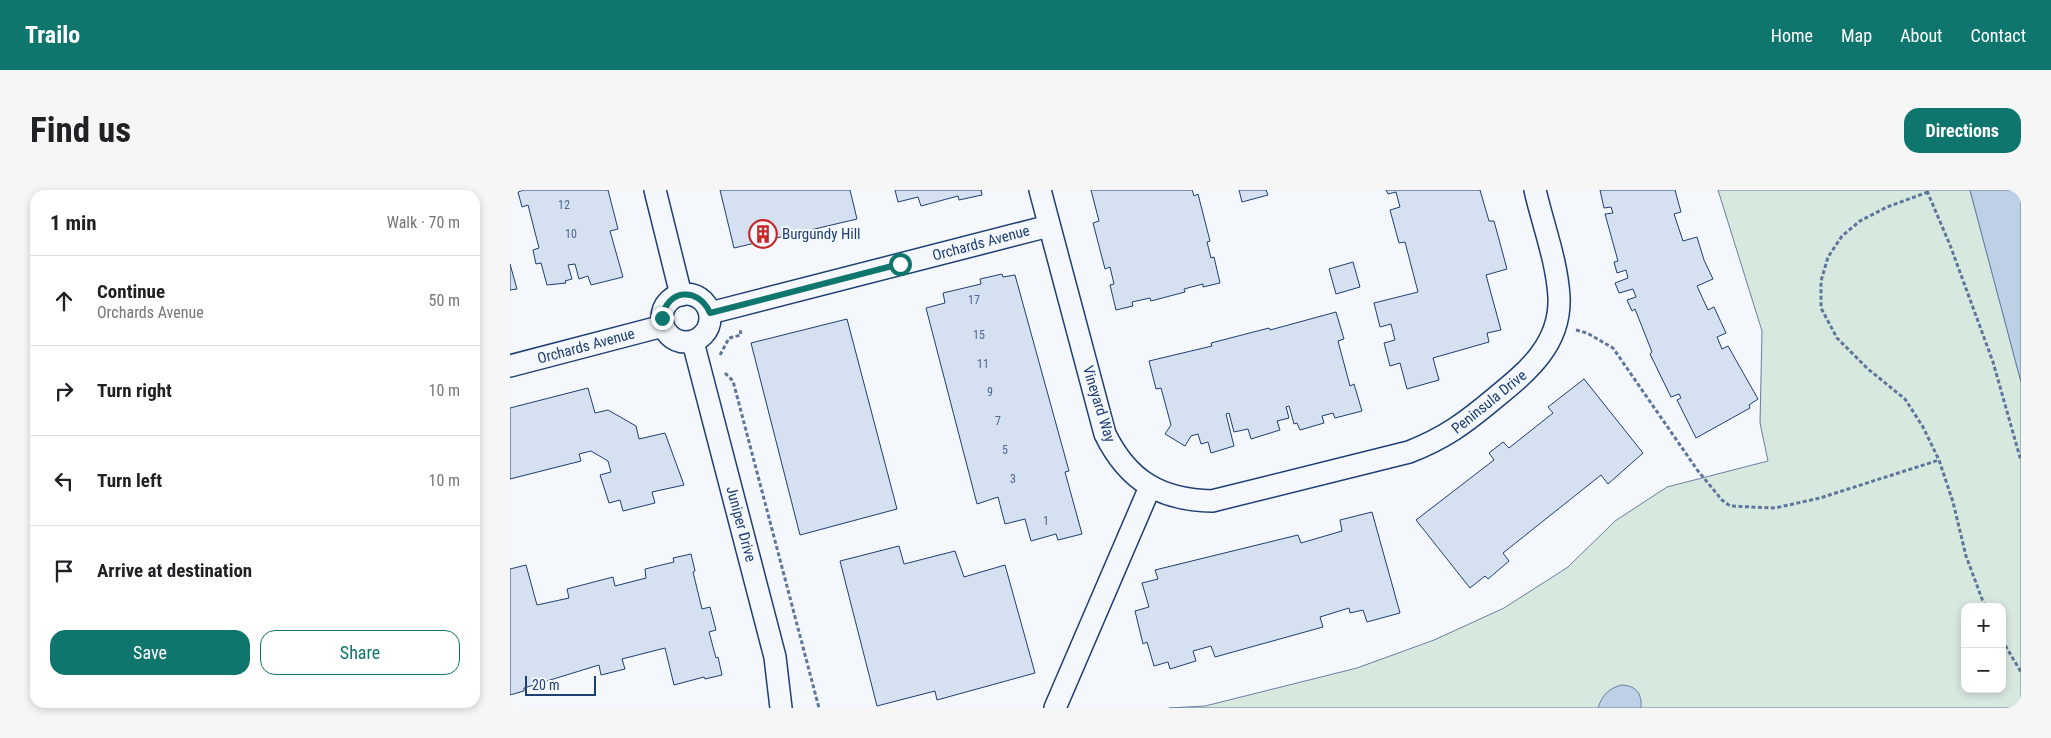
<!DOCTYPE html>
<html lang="en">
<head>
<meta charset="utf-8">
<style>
  :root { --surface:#fff; --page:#f6f6f6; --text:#202124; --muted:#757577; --line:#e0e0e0; --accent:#0f766e }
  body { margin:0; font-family:"Roboto Condensed",sans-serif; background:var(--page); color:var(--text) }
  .controls { position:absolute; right:15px; bottom:15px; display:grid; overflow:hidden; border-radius:10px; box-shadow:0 2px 8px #0003 }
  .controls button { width:45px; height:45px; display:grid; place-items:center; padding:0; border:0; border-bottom:1px solid var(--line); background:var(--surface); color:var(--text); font:25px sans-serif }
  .scale { position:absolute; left:15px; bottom:12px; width:71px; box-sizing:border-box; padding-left:5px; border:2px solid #1d3f73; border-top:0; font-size:14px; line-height:18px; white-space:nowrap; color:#1d3f73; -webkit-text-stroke:4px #f4f7fb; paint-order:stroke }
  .stop { position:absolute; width:15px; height:15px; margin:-11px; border:4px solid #0f766e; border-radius:50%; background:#fff }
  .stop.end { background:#0f766e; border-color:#fff; box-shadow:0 1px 5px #0008 }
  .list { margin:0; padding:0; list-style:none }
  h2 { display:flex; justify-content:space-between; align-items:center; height:65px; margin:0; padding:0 20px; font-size:21px }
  h2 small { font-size:16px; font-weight:400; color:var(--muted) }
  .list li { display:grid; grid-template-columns:32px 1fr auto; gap:15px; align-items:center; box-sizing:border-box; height:90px; padding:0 20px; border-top:1px solid var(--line) }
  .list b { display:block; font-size:19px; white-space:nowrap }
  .list p { margin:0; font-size:16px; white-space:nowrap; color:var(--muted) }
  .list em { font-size:16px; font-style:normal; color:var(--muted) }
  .actions { display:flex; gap:10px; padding:15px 20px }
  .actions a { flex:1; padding:11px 0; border:1px solid var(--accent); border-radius:15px; text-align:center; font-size:18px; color:var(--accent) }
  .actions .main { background:var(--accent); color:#fff }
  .icon { flex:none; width:28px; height:28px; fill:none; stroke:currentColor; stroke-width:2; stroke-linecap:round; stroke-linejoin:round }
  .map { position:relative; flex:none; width:1511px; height:518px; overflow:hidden; border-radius:15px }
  header { display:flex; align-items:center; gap:30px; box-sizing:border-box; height:70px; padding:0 25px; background:var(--accent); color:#fff }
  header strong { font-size:24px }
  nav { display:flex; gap:28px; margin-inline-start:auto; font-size:18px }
  .intro { display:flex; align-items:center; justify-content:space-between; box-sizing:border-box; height:120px; padding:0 30px }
  h1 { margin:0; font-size:35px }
  .button { padding:12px 22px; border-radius:15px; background:var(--accent); color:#fff; font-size:18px; font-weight:700 }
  main { display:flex; gap:30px; padding:0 30px }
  aside { flex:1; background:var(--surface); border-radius:15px; box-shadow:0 2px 8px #0003 }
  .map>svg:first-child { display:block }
  .green { fill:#d7e8df; stroke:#687fa3; fill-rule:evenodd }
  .water { fill:#bed0e5; stroke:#687fa3 }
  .building { fill:#d5e0f0; stroke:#1d3f73 }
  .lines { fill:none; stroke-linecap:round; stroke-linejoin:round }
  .street-casing { stroke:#1d3f73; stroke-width:24 }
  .path { stroke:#5e769c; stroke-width:3; stroke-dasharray:4 2.5; stroke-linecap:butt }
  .street { stroke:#f4f7fb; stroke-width:21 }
  .route { stroke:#0f766e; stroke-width:6 }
  .labels { text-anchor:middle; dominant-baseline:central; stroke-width:4; stroke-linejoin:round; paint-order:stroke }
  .number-label { font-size:12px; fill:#4b6792 }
  .poi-label { font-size:15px; fill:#1d3f73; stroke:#f4f7fb; text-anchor:start }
  .street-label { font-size:15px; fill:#1d3f73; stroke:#f4f7fb }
</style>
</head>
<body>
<header>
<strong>Trailo</strong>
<nav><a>Home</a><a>Map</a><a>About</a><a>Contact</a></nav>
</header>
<div class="intro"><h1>Find us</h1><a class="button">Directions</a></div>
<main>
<aside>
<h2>1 min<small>Walk · 70 m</small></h2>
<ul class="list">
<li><svg class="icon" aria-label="ahead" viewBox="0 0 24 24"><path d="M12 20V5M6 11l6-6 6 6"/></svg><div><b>Continue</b><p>Orchards Avenue</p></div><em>50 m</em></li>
<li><svg class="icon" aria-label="right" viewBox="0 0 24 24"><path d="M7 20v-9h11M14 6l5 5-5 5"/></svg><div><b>Turn right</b></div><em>10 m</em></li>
<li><svg class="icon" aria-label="left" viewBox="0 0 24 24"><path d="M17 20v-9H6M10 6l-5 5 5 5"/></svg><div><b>Turn left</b></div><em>10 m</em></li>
<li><svg class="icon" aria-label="arrive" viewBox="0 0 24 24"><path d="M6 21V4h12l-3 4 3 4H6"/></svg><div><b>Arrive at destination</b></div></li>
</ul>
<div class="actions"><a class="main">Save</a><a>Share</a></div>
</aside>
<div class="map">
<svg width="1511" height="518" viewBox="0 0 1511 518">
  <rect width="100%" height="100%" fill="#f4f7fb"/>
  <!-- green -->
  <path class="green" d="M 1208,0 L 1460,0 L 1511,192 L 1511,518 L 659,518 L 695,516 L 847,478 L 924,450 L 994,418 L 1058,377 L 1105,331 L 1157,297 L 1258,271 L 1250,233 L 1252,141 ZM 1455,417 L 1492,417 L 1492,499 L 1455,499 Z"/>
  <!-- water -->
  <g class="water">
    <polygon points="1460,0 1511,0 1511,192"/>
    <path d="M 1112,495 C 1127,496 1132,504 1131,518 L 1088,518 C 1092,505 1099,498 1112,495 Z"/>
  </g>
  <!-- building -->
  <g class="building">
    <polygon points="14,0 98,0 108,39 100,41 113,87 81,95 78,86 69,89 65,74 58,75 62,89 55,91 56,93 37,95 31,73 26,74 23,60 29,58 18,15 12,17 8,2"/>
    <polygon points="210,0 340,0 347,29 224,58"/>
    <polygon points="385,0 472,0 471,0 472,5 449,10 448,6 411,16 408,7 388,12"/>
    <polygon points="581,0 682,0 684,6 688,4 700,51 697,52 701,68 704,67 710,93 693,97 693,94 674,99 675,102 641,111 640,108 622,112 623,116 606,120 600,95 604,94 600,77 595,79 583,33 589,31"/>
    <polygon points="729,0 756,0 758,5 732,12"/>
    <polygon points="876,0 970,0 979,31 984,31 997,79 976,85 991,140 977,143 979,152 923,168 929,190 897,199 890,173 880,176 874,153 885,150 881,134 870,137 864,113 908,102 895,52 889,53 880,20 890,17 886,2 878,4"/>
    <polygon points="1090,0 1165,0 1171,22 1164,24 1173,51 1187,47 1194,70 1203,89 1187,96 1198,120 1204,117 1216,143 1207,147 1212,159 1218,156 1248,209 1239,215 1240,218 1186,248 1167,210 1171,208 1169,204 1161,207 1140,164 1142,162 1125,119 1122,121 1117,110 1126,107 1123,99 1109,103 1105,93 1118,88 1116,80 1107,83 1104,72 1108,71 1095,24 1103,23 1101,17 1094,18"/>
    <polygon points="843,72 850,97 826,104 819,79"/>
    <polygon points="0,74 7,99 0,100"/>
    <polygon points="492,84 493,87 505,85 559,281 555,282 572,344 548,350 546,344 521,351 515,329 495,334 488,307 467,314 416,118 435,113 433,103 471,94 470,89"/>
    <polygon points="826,122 834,149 828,151 840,196 844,194 852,221 825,228 823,223 812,226 814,233 790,240 787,233 784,234 779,216 776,217 779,228 767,231 770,240 741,249 738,239 724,242 719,223 716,224 724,256 701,263 698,252 691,254 688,244 681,246 675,256 655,244 661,235 651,198 646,199 639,171 702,156 701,153 759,138 760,140"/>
    <polygon points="337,129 387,319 290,345 241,153"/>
    <polygon points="1074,189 1133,263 1098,294 1091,285 993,363 999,371 978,389 975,386 960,398 906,330 984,270 979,263 993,252 999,258 1043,223 1038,217"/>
    <polygon points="78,198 85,223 98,220 126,236 129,249 155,243 174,295 142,302 145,313 113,321 110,310 99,313 90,285 101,282 98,271 81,261 69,264 71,271 0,289 0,218"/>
    <polygon points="862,322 890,423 857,432 853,420 840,423 839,418 810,427 813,437 705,467 701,456 683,461 686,471 660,479 658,472 644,476 637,452 633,454 625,421 639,417 632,393 648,389 645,380 788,345 791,353 832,341 830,330"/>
    <polygon points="389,356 394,374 445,361 454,387 495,375 525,483 427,510 425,501 367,516 330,371"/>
    <polygon points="181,364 185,381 183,382 192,419 200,417 206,440 199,442 206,468 208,467 212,485 195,489 194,487 164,495 155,458 112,469 115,479 91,485 89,475 14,498 14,501 0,505 0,379 16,375 27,415 59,408 57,399 103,387 105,396 136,388 135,379 164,372 163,368"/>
  </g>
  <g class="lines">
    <defs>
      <g id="street">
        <polyline points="145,0 171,105"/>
        <path d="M 530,0 L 595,244 C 618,291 651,310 702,311 L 899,262 C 935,248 955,233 985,208 C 1018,181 1051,154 1049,107 C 1047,71 1033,35 1025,0"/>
        <circle cx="176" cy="128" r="24"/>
        <polyline points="200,123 539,36"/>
        <polyline points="183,152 265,467 271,518"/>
        <polyline points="0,176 153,136"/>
        <polyline points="545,518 640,297"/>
      </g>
    </defs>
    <!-- street casing -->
    <use href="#street" class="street-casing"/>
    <!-- path -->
    <g class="path">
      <polyline points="1417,1 1440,55 1483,172 1511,271"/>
      <polyline points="1418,2 1377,17 1350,31 1332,46 1318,67 1311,91 1311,118 1327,148 1358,179 1395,209 1413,237 1429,270 1443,312 1456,366 1475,417"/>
      <polyline points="1066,140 1077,143 1103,158 1188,281 1212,310 1220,316 1265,318 1310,308 1429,270"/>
      <polyline points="210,165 219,148 231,145 230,139"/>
      <polyline points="215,183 223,191 309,518"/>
      <polyline points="1492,450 1511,482"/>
    </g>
    <!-- street -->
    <use href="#street" class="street"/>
  </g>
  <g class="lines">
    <!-- route -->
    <path class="route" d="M 152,128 C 157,99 188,96 200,123 L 390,74"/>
  </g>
  <!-- icons -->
  <defs>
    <symbol id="building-ring" viewBox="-11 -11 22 22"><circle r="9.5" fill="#f4f7fb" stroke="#c62828" stroke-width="1.5"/><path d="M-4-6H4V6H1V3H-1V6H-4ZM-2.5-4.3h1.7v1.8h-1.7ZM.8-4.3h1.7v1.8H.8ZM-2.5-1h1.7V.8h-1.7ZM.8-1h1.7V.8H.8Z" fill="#c62828"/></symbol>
  </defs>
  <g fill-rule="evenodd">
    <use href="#building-ring" x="237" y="28" width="32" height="32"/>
  </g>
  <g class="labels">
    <!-- number labels -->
    <g class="number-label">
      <text x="54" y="15">12</text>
      <text x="61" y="44">10</text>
      <text x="464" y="110">17</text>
      <text x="469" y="145">15</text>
      <text x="473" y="174">11</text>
      <text x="480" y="202">9</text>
      <text x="488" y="231">7</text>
      <text x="495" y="260">5</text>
      <text x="503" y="289">3</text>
      <text x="536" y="331">1</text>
    </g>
    <!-- poi labels -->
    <g class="poi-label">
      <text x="272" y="44">Burgundy Hill</text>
    </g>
    <!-- street labels -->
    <g class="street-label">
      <text transform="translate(471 53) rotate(-15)">Orchards Avenue</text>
      <text transform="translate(76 156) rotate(-15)">Orchards Avenue</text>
      <text transform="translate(979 212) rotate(-39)">Peninsula Drive</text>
      <text transform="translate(589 214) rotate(73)">Vineyard Way</text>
      <text transform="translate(231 334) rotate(75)">Juniper Drive</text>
    </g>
  </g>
</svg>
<div class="controls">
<button>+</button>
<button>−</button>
</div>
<div class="scale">20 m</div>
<div class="stop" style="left:390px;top:74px"></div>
<div class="stop end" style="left:152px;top:128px"></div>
</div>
</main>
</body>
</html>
